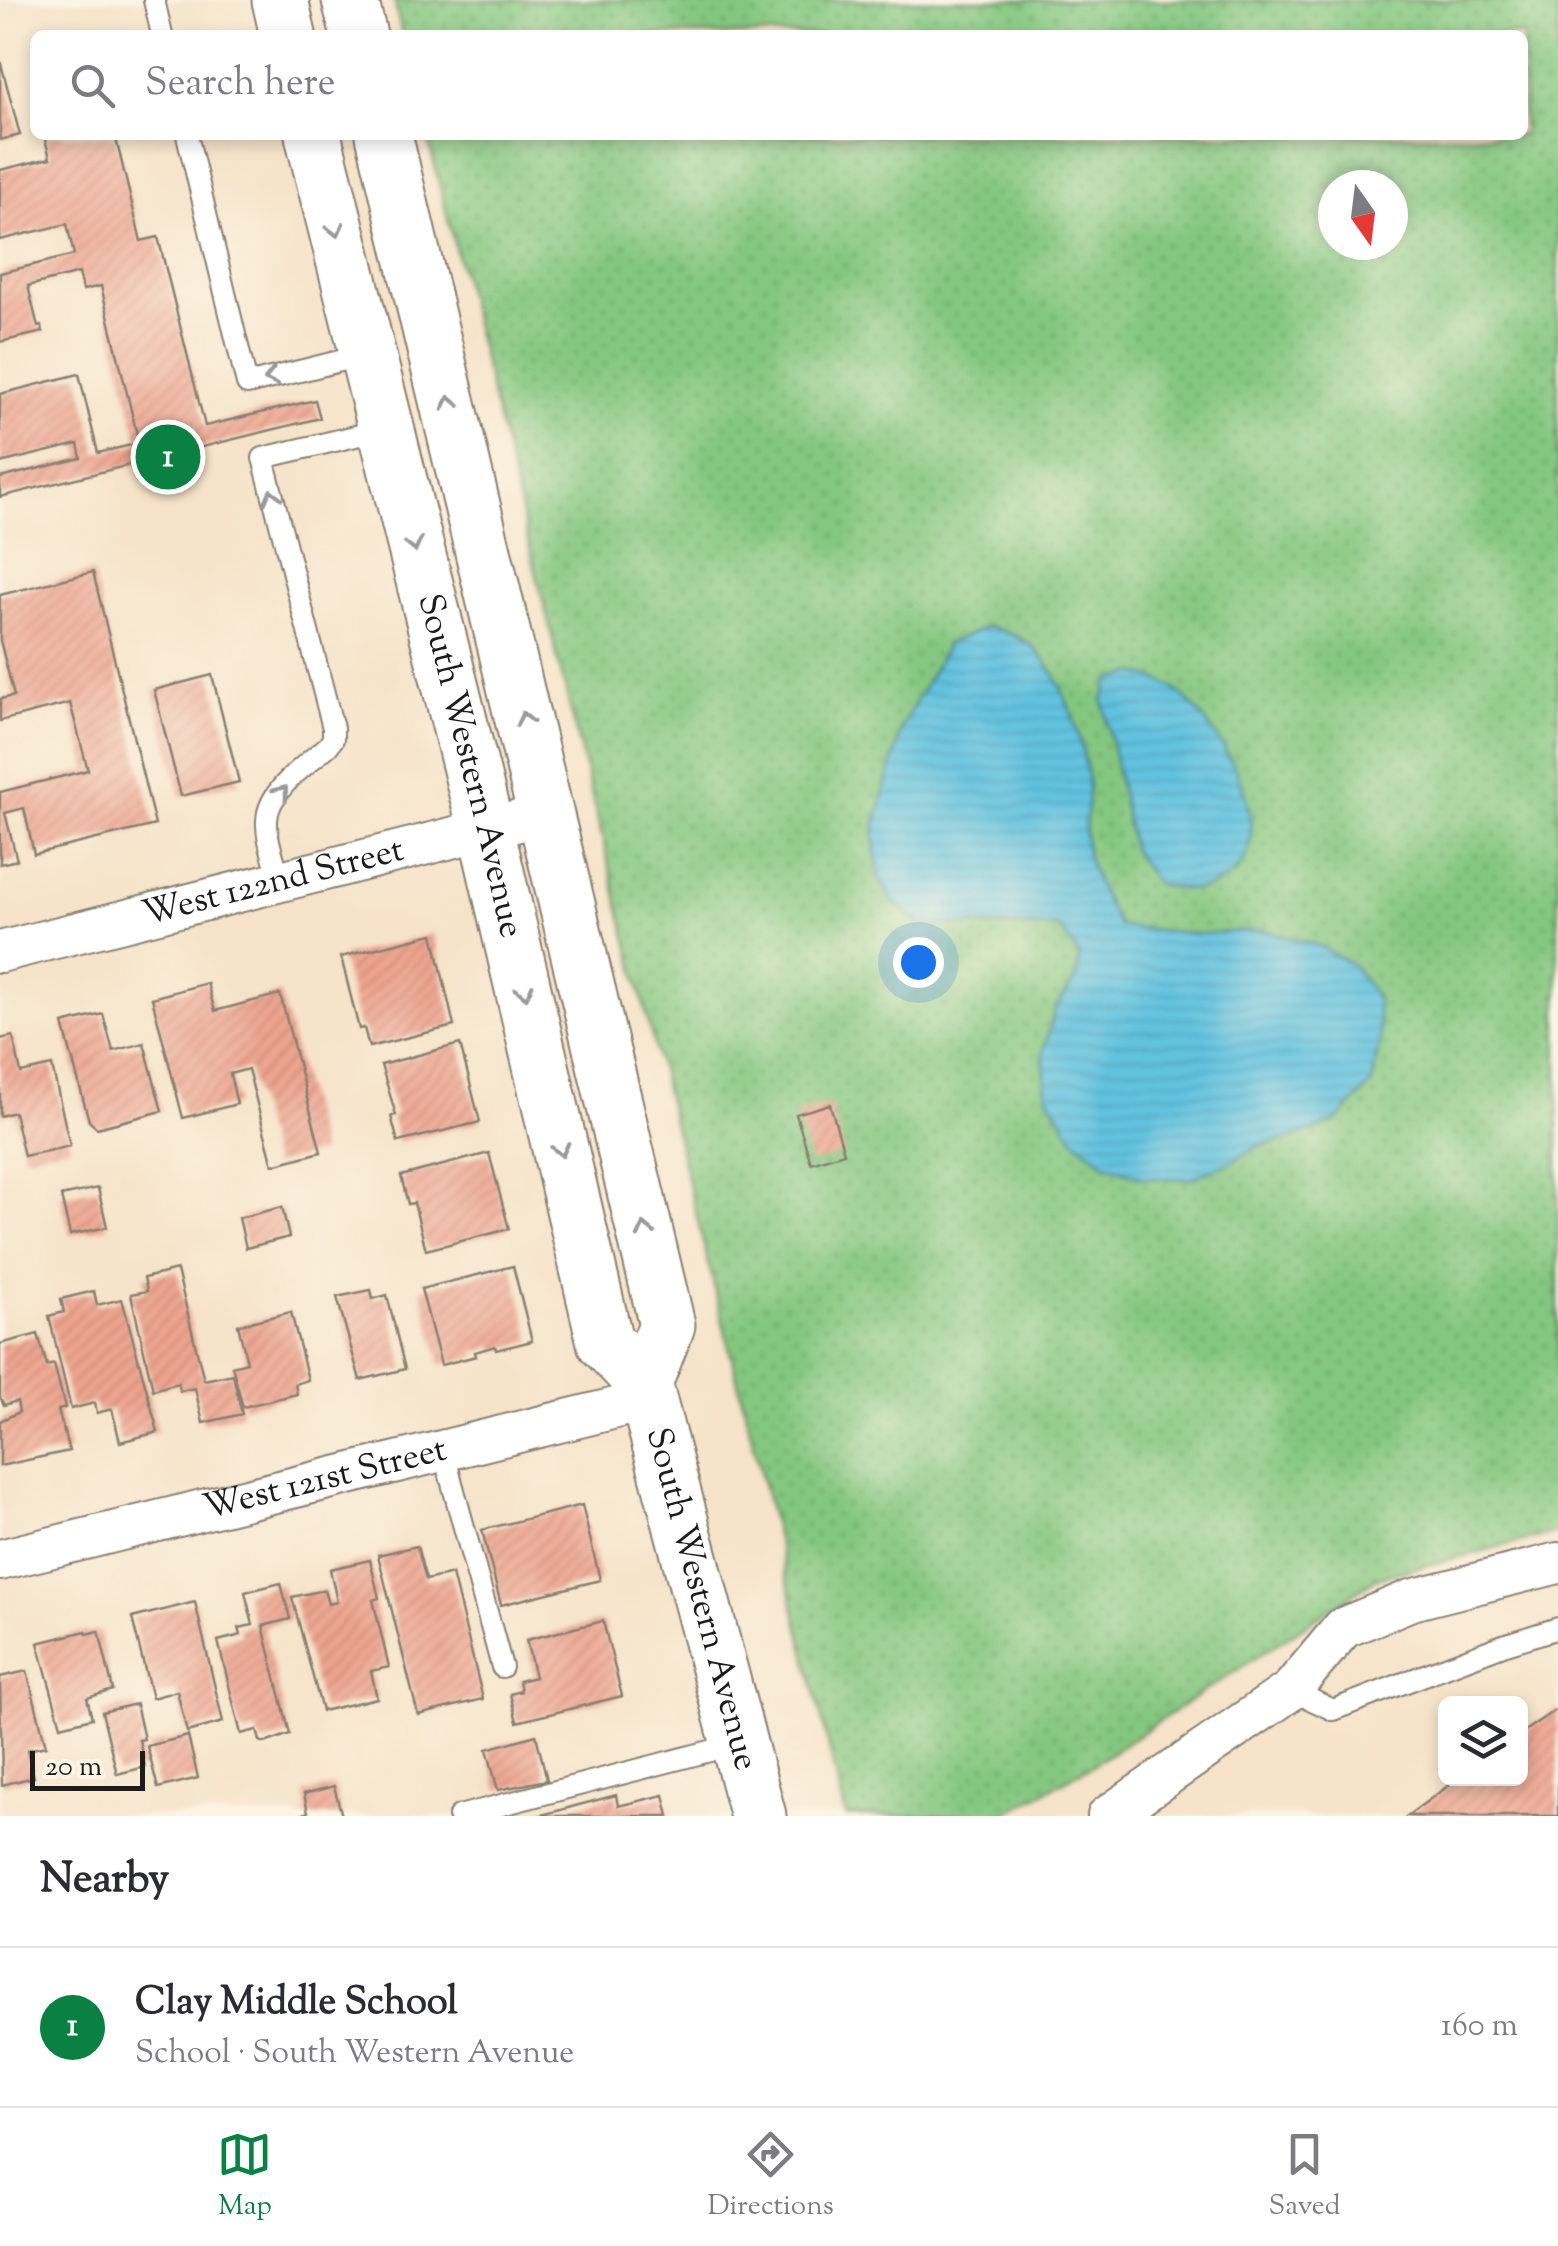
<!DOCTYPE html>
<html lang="en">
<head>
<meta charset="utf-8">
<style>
  :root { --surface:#fff; --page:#f7f7f7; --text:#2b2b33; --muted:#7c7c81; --line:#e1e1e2; --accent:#0b8043 }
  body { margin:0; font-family:"Sorts Mill Goudy",serif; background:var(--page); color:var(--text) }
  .controls { position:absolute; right:30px; bottom:30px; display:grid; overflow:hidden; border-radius:15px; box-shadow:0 5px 15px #0003 }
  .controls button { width:90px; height:90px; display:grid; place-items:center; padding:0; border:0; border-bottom:2px solid var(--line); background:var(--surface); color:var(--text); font:50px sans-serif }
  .compass { position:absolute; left:1318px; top:170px; width:90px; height:90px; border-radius:50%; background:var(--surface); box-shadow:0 5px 15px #0003; rotate:166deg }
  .scale { position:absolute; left:30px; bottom:25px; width:115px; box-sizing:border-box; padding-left:10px; border:5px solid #1c1c1c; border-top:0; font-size:28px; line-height:35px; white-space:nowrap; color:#1c1c1c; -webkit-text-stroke:8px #fcf5e5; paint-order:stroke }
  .you { position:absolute; left:918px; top:962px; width:35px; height:35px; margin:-25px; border:8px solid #fff; border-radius:50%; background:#1a73e8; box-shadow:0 0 0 15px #1a73e833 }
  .badge { display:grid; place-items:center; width:65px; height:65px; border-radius:50%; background:var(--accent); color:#fff; font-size:32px; font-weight:700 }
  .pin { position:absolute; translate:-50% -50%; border:5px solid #fff; box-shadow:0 2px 10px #0006 }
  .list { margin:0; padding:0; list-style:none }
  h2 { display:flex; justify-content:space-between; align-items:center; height:130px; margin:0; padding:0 40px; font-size:42px }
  h2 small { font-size:32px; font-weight:400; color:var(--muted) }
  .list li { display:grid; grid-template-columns:65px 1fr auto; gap:30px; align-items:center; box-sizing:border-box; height:160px; padding:0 40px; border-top:2px solid var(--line) }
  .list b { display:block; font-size:38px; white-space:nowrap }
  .list p { margin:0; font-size:32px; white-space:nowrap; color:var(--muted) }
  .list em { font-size:32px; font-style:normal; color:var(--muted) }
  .icon { flex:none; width:55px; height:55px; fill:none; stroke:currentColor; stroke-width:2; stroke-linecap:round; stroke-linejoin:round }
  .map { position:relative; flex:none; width:1558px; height:1816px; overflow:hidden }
  .search { position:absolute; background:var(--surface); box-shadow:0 5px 15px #0003; left:30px; right:30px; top:30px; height:110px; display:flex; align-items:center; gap:25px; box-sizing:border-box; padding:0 35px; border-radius:15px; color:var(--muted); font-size:38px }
  .sheet { height:290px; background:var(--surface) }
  nav { display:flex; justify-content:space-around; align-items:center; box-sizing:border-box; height:140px; border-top:2px solid var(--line); background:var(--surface); font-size:28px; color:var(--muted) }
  nav a { display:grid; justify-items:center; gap:5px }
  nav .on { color:var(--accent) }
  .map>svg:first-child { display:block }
  .grass { fill:url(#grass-dots); stroke:#50724e; stroke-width:2.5; fill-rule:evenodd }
  .water { fill:url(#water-rules); stroke:#3f707e; stroke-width:2.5 }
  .building { fill:url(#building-hatch) }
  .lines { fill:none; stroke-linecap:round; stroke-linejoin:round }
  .service-casing { stroke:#898072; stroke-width:24 }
  .minor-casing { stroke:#898072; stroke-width:44 }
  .primary-casing { stroke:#898072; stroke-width:59 }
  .service { stroke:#fff; stroke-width:20 }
  .minor { stroke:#fff; stroke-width:40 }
  .primary { stroke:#fff; stroke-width:55 }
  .oneway { stroke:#999 }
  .labels { text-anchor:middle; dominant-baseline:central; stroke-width:8; stroke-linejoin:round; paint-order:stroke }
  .street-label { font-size:35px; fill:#1c1c1c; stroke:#fcf5e5 }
</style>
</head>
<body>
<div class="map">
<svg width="1558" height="1816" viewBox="0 0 1558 1816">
  <defs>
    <pattern id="grass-dots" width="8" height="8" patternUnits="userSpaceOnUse" patternTransform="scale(2.5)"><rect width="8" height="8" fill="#84c780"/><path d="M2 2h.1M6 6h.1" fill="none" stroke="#71aa6e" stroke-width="1.8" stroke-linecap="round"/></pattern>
    <pattern id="water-rules" width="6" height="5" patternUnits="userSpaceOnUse" patternTransform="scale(2.5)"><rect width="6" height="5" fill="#62c3e0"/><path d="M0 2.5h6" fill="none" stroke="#54a7c0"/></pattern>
    <pattern id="building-hatch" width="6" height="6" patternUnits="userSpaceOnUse" patternTransform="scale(2.5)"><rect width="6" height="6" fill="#eea590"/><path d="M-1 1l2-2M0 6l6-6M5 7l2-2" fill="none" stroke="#cc8d7c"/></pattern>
  </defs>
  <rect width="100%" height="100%" fill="#fcf5e5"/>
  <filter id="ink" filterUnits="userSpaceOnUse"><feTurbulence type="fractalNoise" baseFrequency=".01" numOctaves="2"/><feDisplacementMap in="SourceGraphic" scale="20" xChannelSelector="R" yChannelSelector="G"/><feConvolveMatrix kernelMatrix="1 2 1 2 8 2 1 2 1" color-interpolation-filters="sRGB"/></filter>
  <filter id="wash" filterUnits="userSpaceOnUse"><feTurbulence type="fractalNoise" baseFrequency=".0048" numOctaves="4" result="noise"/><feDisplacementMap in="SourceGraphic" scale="40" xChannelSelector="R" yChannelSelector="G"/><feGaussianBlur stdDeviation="2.25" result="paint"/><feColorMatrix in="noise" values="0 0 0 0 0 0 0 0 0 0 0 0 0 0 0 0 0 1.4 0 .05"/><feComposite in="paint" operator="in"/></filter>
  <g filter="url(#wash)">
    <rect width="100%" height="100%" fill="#f6e3c9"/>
    <!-- grass -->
    <path class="grass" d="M 394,0 L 1558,0 L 1558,1532 L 1377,1578 L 1091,1766 L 1001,1816 L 846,1816 L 427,135 L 1523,135 L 1523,35 L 402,35 ZM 1333,185 L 1393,185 L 1393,245 L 1333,245 Z"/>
    <!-- water -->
    <g class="water">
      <path d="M 989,626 C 1001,631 1015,635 1025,641 C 1060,662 1087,748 1088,787 C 1089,807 1082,828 1086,848 C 1091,876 1106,902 1119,926 L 1198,934 L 1263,930 L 1319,946 L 1354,966 L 1377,999 L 1380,1038 L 1372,1083 L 1336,1122 L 1296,1137 L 1260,1145 L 1231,1162 L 1191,1179 L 1142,1178 L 1106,1164 L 1075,1140 L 1047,1095 L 1043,1054 L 1055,1009 L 1077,977 L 1079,955 L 1059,927 L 919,925 L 892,901 L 879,877 L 874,832 L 902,727 L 948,643 Z"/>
      <path d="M 1137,673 C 1148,677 1162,680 1172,687 C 1223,725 1305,864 1201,889 C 1188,892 1169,886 1156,884 L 1132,850 L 1103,700 L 1110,680 Z"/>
    </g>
    <g id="blocks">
      <!-- building -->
      <g class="building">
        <polygon points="0,60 20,135 0,140"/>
        <polygon points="44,135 115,135 141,241 158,237 205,426 315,400 320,418 0,497 0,478 81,458 78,444 0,463 0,394 79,374 98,453 139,443 101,286 83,290 79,273 28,286 38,327 41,326 43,332 0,342 0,273 74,255 67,224 0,240 0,170 50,158"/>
        <polygon points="93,572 155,825 34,854 24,808 5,813 17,860 0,864 0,792 88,770 70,703 0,721 0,699 14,696 0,640 0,595"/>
        <polygon points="212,675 239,782 181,796 154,690"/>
        <polygon points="433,934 454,1026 369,1047 364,1028 359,1029 341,957"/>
        <polygon points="207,983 215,1011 280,994 321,1152 273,1165 248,1069 230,1074 237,1104 183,1118 152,998"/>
        <polygon points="103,1014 113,1051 144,1043 162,1111 97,1128 89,1121 63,1024"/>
        <polygon points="13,1036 21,1073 52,1066 70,1146 24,1156 14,1112 0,1116 0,1039"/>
        <polygon points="460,1044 480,1122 398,1142 391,1116 396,1115 381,1065"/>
        <polygon points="830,1104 844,1153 811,1163 796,1114"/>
        <polygon points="489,1153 509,1229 426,1250 414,1203 408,1204 401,1176"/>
        <polygon points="98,1188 107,1227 70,1235 61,1196"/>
        <polygon points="282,1207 289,1237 246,1248 239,1218"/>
        <polygon points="513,1266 532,1341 496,1350 495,1346 475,1352 476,1356 441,1365 421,1289"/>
        <polygon points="177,1270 204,1380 233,1374 242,1414 203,1423 195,1388 180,1391 178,1383 153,1390 131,1294 147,1291 144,1278"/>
        <polygon points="371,1290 373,1299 387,1295 405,1369 360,1380 337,1297"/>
        <polygon points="94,1291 97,1305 122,1299 158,1432 120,1442 112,1409 97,1413 95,1403 71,1409 49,1316 64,1312 61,1299"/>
        <polygon points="291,1312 308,1380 295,1384 297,1394 243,1407 232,1366 247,1362 238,1325"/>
        <polygon points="38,1334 47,1366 54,1364 65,1408 58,1410 69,1451 0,1466 0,1421 19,1412 17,1401 4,1405 0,1397 0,1344"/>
        <polygon points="582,1505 600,1580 501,1605 482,1530"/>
        <polygon points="417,1546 426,1580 452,1574 483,1699 418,1715 378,1555"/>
        <polygon points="370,1560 379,1598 373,1600 389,1667 371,1671 377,1698 322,1711 292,1597 324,1590 328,1604 337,1602 330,1569"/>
        <polygon points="281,1583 290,1619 263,1626 290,1734 265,1743 260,1741 257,1730 241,1734 218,1641 241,1635 239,1628 253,1625 245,1592"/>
        <polygon points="195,1602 223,1722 187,1732 177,1691 152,1698 132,1618"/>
        <polygon points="603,1621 622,1696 517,1722 510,1694 521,1691 519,1681 535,1677 526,1640"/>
        <polygon points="86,1631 87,1634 99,1631 113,1690 87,1698 92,1718 61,1726 38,1643"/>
        <polygon points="27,1671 46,1746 27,1750 34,1777 2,1785 0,1677"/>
        <polygon points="136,1704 144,1739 139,1740 145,1767 117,1774 102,1712"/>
        <polygon points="1558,1708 1558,1816 1407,1816 1459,1778 1520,1778 1520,1734"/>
        <polygon points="536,1735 547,1780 498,1790 487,1749"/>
        <polygon points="188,1736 198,1778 158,1788 147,1746"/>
        <polygon points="334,1786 342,1816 299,1816 308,1812 304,1794"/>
        <polygon points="616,1795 618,1806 664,1795 669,1816 538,1816"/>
      </g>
    </g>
  </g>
  <g filter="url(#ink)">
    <use href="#blocks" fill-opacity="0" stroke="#898072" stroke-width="2.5"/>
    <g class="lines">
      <defs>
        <g id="service">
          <polyline points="154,0 162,35"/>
          <polyline points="187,135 247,384 364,355"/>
          <path d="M 281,883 C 276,864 266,840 267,820 C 268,790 307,764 328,746 L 333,739 L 333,728 L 263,458 L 385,429"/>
          <polyline points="443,1450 502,1667"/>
          <polyline points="1291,1690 1333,1710 1503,1645 1558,1628"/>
          <polyline points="459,1816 737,1744"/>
        </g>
        <g id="minor">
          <path id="s1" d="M 0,952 L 546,814"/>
          <path id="s2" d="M 0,1560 L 648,1400"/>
          <polyline points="1108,1816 1291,1690 1343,1628 1411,1600 1558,1563"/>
        </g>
        <g id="primary">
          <polyline points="280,0 288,35"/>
          <polyline points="350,0 359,35"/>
          <path id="s3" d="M 313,135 L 486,829 L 605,1342 L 644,1383 L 758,1816"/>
          <polyline points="384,135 667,1325 644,1383"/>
        </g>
      </defs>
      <!-- service casing -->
      <use href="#service" class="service-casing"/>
      <!-- minor casing -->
      <use href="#minor" class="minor-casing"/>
      <!-- primary casing -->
      <use href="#primary" class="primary-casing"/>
      <!-- service -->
      <use href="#service" class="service"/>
      <!-- minor -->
      <use href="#minor" class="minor"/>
      <!-- primary -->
      <use href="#primary" class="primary"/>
    </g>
    <!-- one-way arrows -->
    <defs><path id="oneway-chevron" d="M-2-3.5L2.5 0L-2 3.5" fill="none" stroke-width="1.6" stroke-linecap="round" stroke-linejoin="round" transform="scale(2.5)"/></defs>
    <g class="oneway">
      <use href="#oneway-chevron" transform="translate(336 230) rotate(76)"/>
      <use href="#oneway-chevron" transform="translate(271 378) rotate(166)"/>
      <use href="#oneway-chevron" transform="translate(450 403) rotate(-103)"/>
      <use href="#oneway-chevron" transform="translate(272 496) rotate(-105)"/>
      <use href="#oneway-chevron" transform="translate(414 545) rotate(76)"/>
      <use href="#oneway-chevron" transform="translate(524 719) rotate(-103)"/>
      <use href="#oneway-chevron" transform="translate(282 792) rotate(-51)"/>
      <use href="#oneway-chevron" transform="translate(525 992) rotate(77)"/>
      <use href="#oneway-chevron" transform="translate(561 1150) rotate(77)"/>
      <use href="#oneway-chevron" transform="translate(645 1230) rotate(-103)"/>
    </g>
  </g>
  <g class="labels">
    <!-- street labels -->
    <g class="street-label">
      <text stroke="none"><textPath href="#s3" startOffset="650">South Western Avenue</textPath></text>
      <text stroke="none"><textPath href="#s1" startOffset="282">West 122nd Street</textPath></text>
      <text stroke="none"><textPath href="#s2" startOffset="335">West 121st Street</textPath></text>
      <text stroke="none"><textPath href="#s3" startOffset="1522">South Western Avenue</textPath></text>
    </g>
  </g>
</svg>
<div class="controls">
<button><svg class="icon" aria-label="layers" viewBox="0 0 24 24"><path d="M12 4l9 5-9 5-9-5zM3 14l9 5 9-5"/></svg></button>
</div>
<svg class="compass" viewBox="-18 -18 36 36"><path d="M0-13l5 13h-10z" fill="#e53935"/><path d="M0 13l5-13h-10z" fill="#7c7c81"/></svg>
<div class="scale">20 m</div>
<div class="you"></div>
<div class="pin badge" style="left:168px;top:457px">1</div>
<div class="search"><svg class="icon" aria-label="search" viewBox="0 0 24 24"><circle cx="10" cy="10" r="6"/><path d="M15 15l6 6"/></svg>Search here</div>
</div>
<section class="sheet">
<h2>Nearby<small></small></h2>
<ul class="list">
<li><span class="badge">1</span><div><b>Clay Middle School</b><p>School · South Western Avenue</p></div><em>160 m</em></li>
</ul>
</section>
<nav>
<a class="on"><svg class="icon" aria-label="map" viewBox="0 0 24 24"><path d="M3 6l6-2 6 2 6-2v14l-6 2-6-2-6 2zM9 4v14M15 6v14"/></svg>Map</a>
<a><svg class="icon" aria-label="directions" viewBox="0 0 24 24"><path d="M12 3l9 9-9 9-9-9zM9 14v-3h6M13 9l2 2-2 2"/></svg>Directions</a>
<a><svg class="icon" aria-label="saved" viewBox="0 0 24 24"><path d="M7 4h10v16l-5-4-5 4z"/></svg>Saved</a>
</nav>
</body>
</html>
